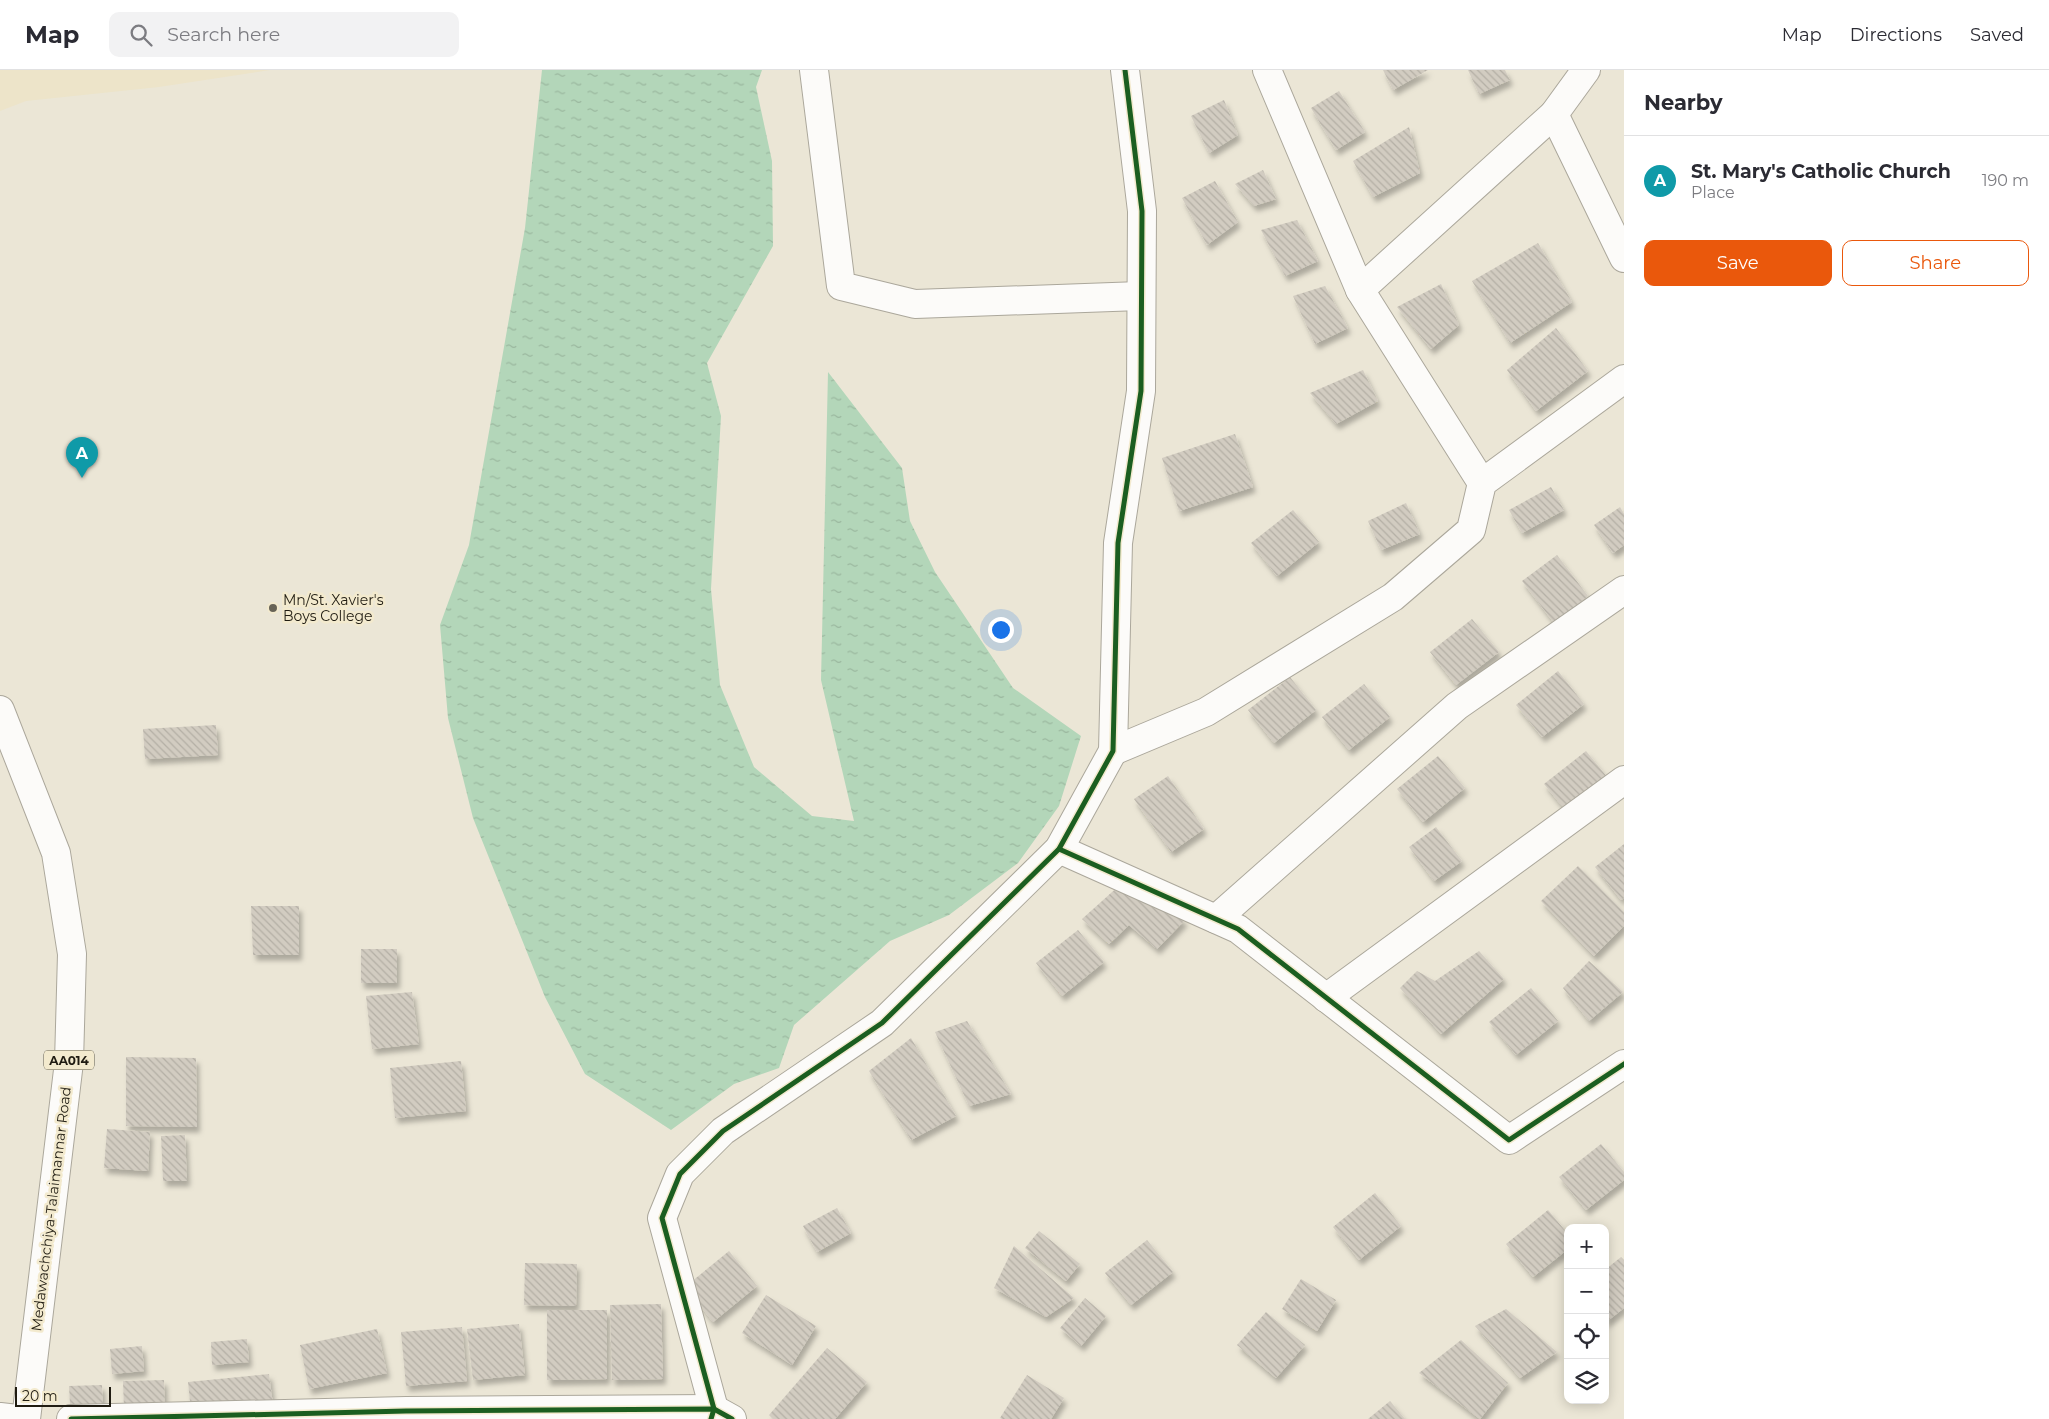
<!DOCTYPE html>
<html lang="en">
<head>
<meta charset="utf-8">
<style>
  :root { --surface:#fff; --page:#f2f2f3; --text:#2b2b33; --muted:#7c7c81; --line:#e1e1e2; --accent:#ea580c }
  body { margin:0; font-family:Montserrat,sans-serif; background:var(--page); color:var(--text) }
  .controls { position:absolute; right:15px; bottom:15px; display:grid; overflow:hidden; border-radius:10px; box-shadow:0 2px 12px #0003 }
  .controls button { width:45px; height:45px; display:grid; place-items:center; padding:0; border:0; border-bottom:1px solid var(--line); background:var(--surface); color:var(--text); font:25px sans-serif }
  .scale { position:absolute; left:15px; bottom:12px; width:96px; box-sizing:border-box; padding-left:5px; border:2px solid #201c12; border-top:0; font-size:14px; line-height:18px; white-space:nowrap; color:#201c12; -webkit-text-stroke:4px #f3eace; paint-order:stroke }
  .you { position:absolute; left:1000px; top:559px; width:18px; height:18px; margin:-12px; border:4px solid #fff; border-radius:50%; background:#1a73e8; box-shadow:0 0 0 8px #1a73e833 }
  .badge { display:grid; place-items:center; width:32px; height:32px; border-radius:50%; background:var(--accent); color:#fff; font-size:16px; font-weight:700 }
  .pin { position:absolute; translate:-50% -41px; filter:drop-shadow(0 1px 2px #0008) }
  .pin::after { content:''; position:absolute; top:26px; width:18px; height:15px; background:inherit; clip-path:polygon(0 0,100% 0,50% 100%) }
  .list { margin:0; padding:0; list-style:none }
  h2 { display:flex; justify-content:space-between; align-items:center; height:65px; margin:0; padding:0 20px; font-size:21px }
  h2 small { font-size:16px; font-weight:400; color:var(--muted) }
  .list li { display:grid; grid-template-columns:32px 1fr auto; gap:15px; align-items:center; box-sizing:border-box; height:90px; padding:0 20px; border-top:1px solid var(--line) }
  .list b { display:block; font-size:19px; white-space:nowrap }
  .list p { margin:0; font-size:16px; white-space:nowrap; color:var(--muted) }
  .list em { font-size:16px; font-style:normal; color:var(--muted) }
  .actions { display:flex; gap:10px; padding:15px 20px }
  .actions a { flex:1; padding:11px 0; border:1px solid var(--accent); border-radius:10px; text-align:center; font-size:18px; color:var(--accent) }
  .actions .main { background:var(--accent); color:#fff }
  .icon { flex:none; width:28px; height:28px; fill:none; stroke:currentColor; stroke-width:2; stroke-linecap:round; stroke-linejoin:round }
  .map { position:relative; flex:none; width:1624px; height:1349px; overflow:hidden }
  header { display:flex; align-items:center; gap:30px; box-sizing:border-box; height:70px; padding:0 25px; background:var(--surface); border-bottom:1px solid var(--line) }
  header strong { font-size:24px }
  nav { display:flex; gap:28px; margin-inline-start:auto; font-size:18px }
  .search { width:350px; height:45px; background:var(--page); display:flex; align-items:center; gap:12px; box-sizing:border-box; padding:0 18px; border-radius:10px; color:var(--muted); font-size:19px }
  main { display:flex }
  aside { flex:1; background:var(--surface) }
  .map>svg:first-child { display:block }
  .built { fill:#ede4c9 }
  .water { fill:url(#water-ripples) }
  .building { fill:url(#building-back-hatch); filter:url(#shadow) }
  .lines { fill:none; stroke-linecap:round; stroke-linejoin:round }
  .minor-casing { stroke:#aba79b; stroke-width:30 }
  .highway-casing { stroke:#aba79b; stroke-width:30 }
  .minor { stroke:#fcfbf9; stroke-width:28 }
  .highway { stroke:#fcfbf9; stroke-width:28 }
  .cycleway-casing { stroke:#f3eace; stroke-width:8 }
  .cycleway { stroke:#1b5e20; stroke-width:5 }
  .poi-dot { fill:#676357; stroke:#f3eace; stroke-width:2 }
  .labels { text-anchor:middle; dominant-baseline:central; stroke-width:5; stroke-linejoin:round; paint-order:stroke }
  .shield { fill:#f3eace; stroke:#5f5a4a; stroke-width:1 }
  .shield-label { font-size:12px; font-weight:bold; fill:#201c12 }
  .poi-label { font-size:14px; fill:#201c12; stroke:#f3eace; text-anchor:start }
  .street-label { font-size:14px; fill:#201c12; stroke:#f3eace }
</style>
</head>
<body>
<header>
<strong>Map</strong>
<div class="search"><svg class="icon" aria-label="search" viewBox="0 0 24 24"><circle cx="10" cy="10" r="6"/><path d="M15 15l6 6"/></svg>Search here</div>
<nav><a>Map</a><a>Directions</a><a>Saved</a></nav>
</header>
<main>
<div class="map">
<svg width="1624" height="1349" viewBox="0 0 1624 1349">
  <defs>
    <pattern id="water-ripples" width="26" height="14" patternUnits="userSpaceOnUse" patternTransform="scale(1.25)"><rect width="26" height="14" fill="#b3d6b9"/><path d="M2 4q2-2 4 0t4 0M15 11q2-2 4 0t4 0" fill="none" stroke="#9ab79e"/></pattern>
    <pattern id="building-back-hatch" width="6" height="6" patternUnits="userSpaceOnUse" patternTransform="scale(1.25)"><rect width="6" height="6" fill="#d2ccc1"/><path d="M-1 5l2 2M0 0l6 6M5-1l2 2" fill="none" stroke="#b4afa5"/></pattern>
    <filter id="shadow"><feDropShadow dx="3" dy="5.5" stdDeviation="2.5" flood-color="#0004"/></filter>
  </defs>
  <rect width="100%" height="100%" fill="#ebe6d6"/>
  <!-- built -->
  <polygon class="built" points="0,0 270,0 159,17 26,31 0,41"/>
  <!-- water -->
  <polygon class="water" points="542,0 762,0 756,17 772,91 773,176 707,293 721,346 711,519 720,615 754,697 812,746 854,751 821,610 828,302 902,398 910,451 935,502 1013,618 1081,666 1059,736 1018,793 949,845 890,871 794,955 779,998 734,1014 671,1060 585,1004 545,927 473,748 448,648 440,555 469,475 525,158"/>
  <!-- building -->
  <g class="building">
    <polygon points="1383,0 1428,0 1393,20"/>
    <polygon points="1468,0 1505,0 1510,10 1479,24"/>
    <polygon points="1339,21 1365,62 1336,80 1311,38"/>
    <polygon points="1224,30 1238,65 1209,83 1191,46"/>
    <polygon points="1409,57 1420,103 1373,127 1353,91"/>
    <polygon points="1263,100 1276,129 1254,136 1235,114"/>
    <polygon points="1215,111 1238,152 1207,175 1182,128"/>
    <polygon points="1297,150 1318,191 1285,206 1261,160"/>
    <polygon points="1538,173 1572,232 1510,273 1472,211"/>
    <polygon points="1441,214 1459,255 1431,279 1397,237"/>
    <polygon points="1325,216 1348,258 1315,274 1293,226"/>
    <polygon points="1556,258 1588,301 1536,341 1507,300"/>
    <polygon points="1363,300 1378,331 1336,354 1310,323"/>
    <polygon points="1235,364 1253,417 1179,441 1162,388"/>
    <polygon points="1551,417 1564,440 1522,463 1509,440"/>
    <polygon points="1406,433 1420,464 1381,480 1368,451"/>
    <polygon points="1620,437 1624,444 1624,475 1613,483 1594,455"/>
    <polygon points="1293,440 1319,472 1277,506 1251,473"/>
    <polygon points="1557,485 1588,526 1554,553 1522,511"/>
    <polygon points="1472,549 1499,582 1456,615 1430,582"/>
    <polygon points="1558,601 1584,634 1542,667 1516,635"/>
    <polygon points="1290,607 1316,640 1274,673 1248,640"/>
    <polygon points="1364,614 1390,647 1349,680 1322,647"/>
    <polygon points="216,655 218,685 145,689 143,659"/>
    <polygon points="1586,681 1612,713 1570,746 1544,714"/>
    <polygon points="1438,686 1465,718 1423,752 1397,719"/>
    <polygon points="1168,706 1204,759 1171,782 1134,729"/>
    <polygon points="1436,757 1462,791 1434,811 1409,777"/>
    <polygon points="1624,774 1624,828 1621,830 1595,797"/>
    <polygon points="1578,796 1624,842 1624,856 1594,886 1541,831"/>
    <polygon points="1121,814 1185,850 1157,879 1129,855 1109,874 1082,849"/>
    <polygon points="251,836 299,836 299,885 253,885"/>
    <polygon points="1078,860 1104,892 1062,926 1036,893"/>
    <rect x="361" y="879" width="36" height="34"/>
    <polygon points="1479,881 1504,909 1441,964 1400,918 1417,901 1435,911"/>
    <polygon points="1589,891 1623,922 1589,951 1563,918"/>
    <polygon points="1531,918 1558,951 1516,985 1489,952"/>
    <polygon points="412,922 419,974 372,979 366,926"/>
    <polygon points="967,951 1011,1024 969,1036 935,962"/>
    <polygon points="911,968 956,1046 911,1070 869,1001"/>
    <polygon points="126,987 196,988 197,1057 126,1056"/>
    <polygon points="461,991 466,1041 395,1048 390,998"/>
    <polygon points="107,1059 150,1062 148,1101 104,1098"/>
    <polygon points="185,1065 187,1111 163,1111 161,1066"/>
    <polygon points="1601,1074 1624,1102 1624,1110 1586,1140 1559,1107"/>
    <polygon points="1375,1123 1401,1156 1359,1190 1333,1157"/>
    <polygon points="837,1138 851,1163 817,1182 803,1156"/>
    <polygon points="1548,1140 1568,1164 1568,1179 1533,1207 1506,1174"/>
    <polygon points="1039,1161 1080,1194 1066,1211 1025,1178"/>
    <polygon points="1147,1170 1173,1202 1131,1235 1105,1203"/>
    <polygon points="1014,1176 1074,1228 1046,1247 994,1218"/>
    <polygon points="729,1181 757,1216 713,1252 685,1217"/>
    <polygon points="1621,1187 1624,1190 1624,1238 1605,1253 1605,1200"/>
    <polygon points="525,1193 577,1194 576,1236 524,1235"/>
    <polygon points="1301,1209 1336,1230 1317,1261 1282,1239"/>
    <polygon points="766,1225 816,1256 792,1295 742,1263"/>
    <polygon points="1085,1228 1106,1246 1081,1276 1060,1258"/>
    <polygon points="661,1234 663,1309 612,1310 610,1235"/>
    <polygon points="1506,1239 1557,1282 1520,1308 1475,1256"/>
    <polygon points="547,1240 607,1240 607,1309 547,1310"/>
    <polygon points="1266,1242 1305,1275 1276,1308 1237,1275"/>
    <polygon points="519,1254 525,1305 473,1310 467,1259"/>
    <polygon points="462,1257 467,1311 406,1316 401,1262"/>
    <polygon points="377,1259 387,1303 309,1319 300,1275"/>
    <polygon points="247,1269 249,1292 212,1295 211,1272"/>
    <polygon points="1461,1270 1508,1313 1480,1349 1419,1303"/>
    <polygon points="142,1276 144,1301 112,1304 110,1279"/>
    <polygon points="827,1278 867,1312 835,1349 773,1349 769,1345"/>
    <polygon points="269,1304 273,1335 204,1342 203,1331 190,1332 188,1312"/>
    <polygon points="1027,1305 1064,1328 1051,1349 1002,1349 1000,1348"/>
    <polygon points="164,1310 165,1338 124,1339 123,1311"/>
    <polygon points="102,1315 103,1335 70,1335 69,1316"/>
    <polygon points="1390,1331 1405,1349 1368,1349"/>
  </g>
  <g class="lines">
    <defs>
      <g id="minor">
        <polyline points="814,0 841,216 915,234 1140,226"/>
        <polyline points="1267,0 1360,220 1482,413"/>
        <polyline points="1554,44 1624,188"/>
        <polyline points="1360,220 1554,44 1586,0"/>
        <polyline points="1113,681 1206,642 1393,527 1471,460 1482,413 1624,309"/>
        <polyline points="1059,779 1238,859 1509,1070 1624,994"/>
        <polyline points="1216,849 1457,636 1624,520"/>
        <polyline points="1326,928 1624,710"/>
        <polyline points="0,1347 17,1349"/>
        <polyline points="71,1349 406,1341 714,1339 732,1349"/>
        <polyline points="711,1349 714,1339 662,1148 680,1104 723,1061 882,953 1059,779 1113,681 1118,473 1141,321 1142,141 1125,0"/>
      </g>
      <polyline id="highway" points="0,640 56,783 72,884 69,992 26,1349"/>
    </defs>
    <!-- minor casing -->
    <use href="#minor" class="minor-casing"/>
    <!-- highway casing -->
    <use href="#highway" class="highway-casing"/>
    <!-- minor -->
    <use href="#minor" class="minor"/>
    <!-- highway -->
    <use href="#highway" class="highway"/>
    <defs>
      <g id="cycleway">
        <polyline points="1059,779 1238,859 1509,1070 1624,994"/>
        <polyline points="71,1349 406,1341 714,1339 732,1349"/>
        <polyline points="711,1349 714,1339 662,1148 680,1104 723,1061 882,953 1059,779 1113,681 1118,473 1141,321 1142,141 1125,0"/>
      </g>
    </defs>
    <!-- cycleway casing -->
    <use href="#cycleway" class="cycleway-casing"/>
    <!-- cycleway -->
    <use href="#cycleway" class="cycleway"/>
  </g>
  <!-- markers -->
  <circle class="poi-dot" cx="273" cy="538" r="5"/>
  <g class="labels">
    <!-- shield labels -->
    <rect class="shield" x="44" y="980.5" width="50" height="19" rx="4"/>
    <g class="shield-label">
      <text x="69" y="990">AA014</text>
    </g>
    <!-- poi labels -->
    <g class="poi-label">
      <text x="283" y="530">Mn/St. Xavier's<tspan x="283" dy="16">Boys College</tspan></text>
    </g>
    <!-- street labels -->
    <g class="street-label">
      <text transform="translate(51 1139) rotate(-83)">Medawachchiya-Talaimannar Road</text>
    </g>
  </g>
</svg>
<div class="controls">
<button>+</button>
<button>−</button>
<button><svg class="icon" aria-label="locate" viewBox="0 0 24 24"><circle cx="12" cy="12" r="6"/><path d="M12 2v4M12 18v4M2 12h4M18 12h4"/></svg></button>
<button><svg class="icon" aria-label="layers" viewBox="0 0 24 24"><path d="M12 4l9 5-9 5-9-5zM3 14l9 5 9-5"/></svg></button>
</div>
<div class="scale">20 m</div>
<div class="you"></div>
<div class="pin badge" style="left:82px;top:408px;background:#0f9aa8">A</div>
</div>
<aside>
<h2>Nearby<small></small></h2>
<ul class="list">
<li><span class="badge" style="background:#0f9aa8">A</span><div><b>St. Mary's Catholic Church</b><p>Place</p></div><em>190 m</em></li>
</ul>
<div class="actions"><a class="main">Save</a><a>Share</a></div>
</aside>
</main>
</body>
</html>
